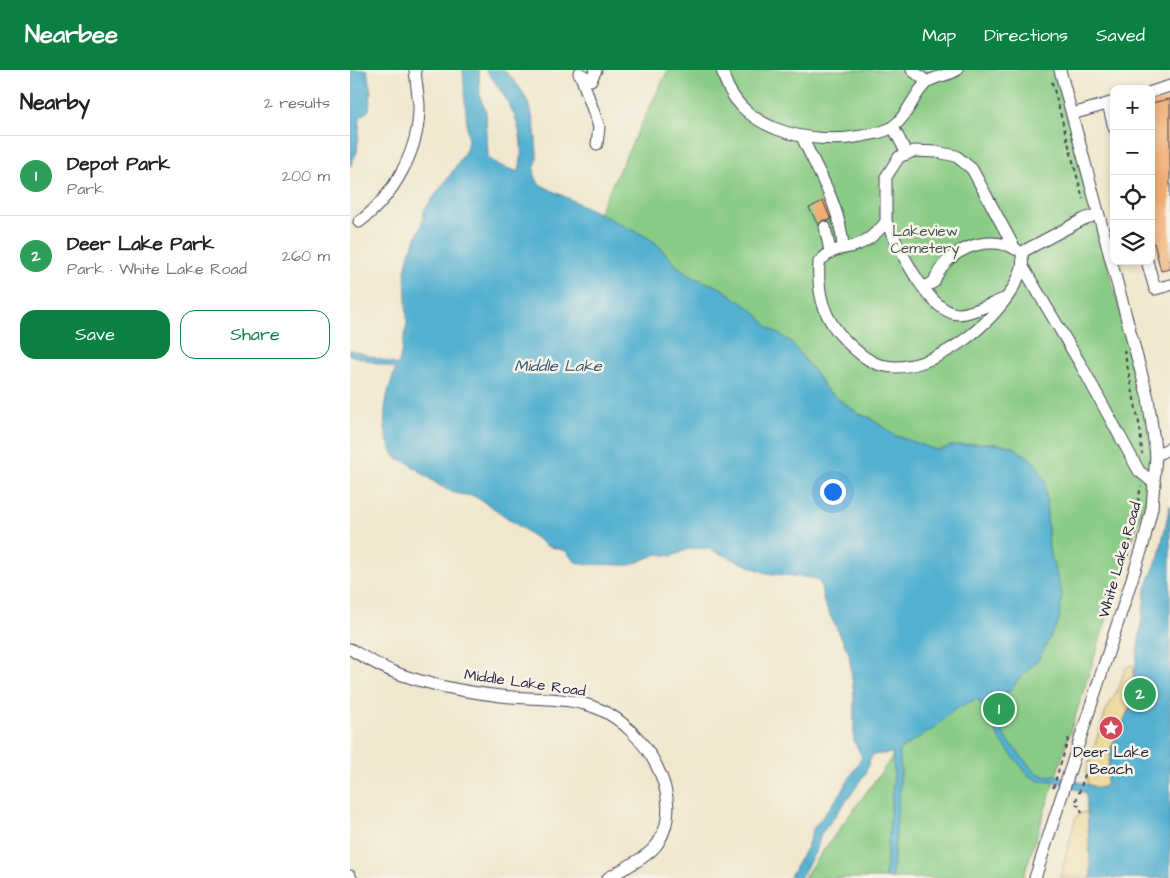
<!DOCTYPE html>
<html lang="en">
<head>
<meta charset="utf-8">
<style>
  :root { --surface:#fff; --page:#f6f6f6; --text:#202124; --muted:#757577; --line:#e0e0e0; --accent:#0b8043 }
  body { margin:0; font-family:"Architects Daughter",sans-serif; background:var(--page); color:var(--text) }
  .controls { position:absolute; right:15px; top:15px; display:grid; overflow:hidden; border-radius:10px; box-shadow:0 2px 8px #0003 }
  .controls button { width:45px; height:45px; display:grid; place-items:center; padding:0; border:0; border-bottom:1px solid var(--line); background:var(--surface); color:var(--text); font:25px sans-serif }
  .you { position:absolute; left:482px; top:421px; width:18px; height:18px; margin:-12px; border:4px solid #fff; border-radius:50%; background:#1a73e8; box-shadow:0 0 0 8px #1a73e833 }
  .badge { display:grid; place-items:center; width:32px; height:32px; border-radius:50%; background:var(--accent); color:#fff; font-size:16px; font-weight:700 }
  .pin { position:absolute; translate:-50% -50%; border:2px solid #fff; box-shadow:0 1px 5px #0006 }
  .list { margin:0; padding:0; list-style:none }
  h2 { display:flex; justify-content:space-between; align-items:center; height:65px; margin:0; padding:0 20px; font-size:21px }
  h2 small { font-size:16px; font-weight:400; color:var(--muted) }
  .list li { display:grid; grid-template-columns:32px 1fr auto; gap:15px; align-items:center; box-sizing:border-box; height:80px; padding:0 20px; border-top:1px solid var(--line) }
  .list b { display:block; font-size:19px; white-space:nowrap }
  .list p { margin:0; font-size:16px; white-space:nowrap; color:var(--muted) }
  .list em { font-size:16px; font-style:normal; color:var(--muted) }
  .actions { display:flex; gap:10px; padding:15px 20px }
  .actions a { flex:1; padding:11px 0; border:1px solid var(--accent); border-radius:15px; text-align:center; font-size:18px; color:var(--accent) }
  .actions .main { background:var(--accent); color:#fff }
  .icon { flex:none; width:28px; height:28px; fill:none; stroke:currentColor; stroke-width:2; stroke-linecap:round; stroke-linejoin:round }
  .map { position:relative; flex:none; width:820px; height:808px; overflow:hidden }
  header { display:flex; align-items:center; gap:30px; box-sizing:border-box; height:70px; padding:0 25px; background:var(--accent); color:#fff }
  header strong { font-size:24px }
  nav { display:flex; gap:28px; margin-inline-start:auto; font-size:18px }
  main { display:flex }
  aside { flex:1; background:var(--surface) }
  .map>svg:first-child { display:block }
  .green { fill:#8acc85; stroke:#567760 }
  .sand { fill:#eeda9e; stroke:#887e6c }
  .water { fill:#52b0d0; stroke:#3a6986 }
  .building { fill:#f1ad72 }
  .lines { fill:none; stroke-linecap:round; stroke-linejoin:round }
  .minor-casing { stroke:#414051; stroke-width:13 }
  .path { stroke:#414051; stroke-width:2; stroke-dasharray:4 4; stroke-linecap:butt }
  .minor { stroke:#fff; stroke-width:11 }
  .labels { text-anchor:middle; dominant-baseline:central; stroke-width:5; stroke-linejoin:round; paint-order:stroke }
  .park-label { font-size:15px; fill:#415551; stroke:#f7f3e8 }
  .street-label { font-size:15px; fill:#22223b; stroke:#f7f3e8 }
  .poi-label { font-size:15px; fill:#22223b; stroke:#f7f3e8 }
  .water-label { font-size:16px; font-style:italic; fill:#33546f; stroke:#f7f3e8 }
</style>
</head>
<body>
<header>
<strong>Nearbee</strong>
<nav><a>Map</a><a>Directions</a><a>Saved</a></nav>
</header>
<main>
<aside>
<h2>Nearby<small>2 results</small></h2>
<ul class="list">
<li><span class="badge" style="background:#2e9e5b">1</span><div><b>Depot Park</b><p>Park</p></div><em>200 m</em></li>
<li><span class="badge" style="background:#2e9e5b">2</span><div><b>Deer Lake Park</b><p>Park · White Lake Road</p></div><em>260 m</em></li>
</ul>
<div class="actions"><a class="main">Save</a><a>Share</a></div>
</aside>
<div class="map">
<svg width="820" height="808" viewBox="0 0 820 808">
  <rect width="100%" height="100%" fill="#f7f3e8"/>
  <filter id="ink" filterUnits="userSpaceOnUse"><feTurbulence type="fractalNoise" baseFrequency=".02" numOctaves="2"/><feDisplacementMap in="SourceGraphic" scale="10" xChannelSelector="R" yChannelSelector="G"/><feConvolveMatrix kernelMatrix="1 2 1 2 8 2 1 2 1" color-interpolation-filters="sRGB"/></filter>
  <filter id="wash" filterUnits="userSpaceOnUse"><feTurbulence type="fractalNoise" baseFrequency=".0096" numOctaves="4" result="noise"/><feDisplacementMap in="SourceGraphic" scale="20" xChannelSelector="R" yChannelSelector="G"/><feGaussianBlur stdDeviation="1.12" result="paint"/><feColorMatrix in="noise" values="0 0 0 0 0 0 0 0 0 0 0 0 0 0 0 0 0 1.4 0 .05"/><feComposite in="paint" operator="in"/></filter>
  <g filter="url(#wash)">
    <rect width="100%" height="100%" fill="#f0e7ce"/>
    <!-- green -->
    <path class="green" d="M 318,0 L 705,0 L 789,312 C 798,354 810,402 791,443 L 673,808 L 453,808 L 541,689 L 697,423 L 651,375 L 637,373 L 608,375 L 586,380 L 544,365 L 520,348 L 511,345 L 476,320 L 467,305 L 440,272 L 418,257 L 376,221 L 345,208 L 328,197 L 307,174 L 295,166 L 248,143 Z"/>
    <!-- sand -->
    <g class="sand">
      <polygon points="781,595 784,597 780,638 761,678 756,716 749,718 738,715 736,702 756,641 769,617 775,599"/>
      <polygon points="738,741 741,808 710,808 725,750 729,744"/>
    </g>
    <!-- water -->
    <g class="water">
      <polygon points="0,0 17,0 21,23 19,40 10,47 7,82 0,97"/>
      <path d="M 113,0 L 129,0 L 130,27 L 136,42 L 138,88 L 151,96 L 169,102 C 178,59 160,32 136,0 L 154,0 C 181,25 185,49 187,84 C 188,98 179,97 189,114 L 295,166 L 307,174 L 328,197 L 345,208 L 371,218 L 404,241 L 418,257 L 441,272 L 467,305 L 476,320 L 509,344 L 520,348 L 544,365 L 586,380 L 593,380 L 600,376 L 637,373 L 662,376 L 684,391 L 695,410 L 699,479 L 712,523 L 709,551 L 688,590 L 669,609 L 661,620 L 643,630 L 642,636 L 655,667 L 684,701 L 694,706 L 706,705 L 749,718 L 756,716 L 761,678 L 780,637 L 796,518 L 809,486 L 820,435 L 820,808 L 741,808 L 736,723 L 704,711 L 689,711 L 678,705 L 650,670 L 636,641 L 627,629 L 604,639 L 586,657 L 549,680 L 551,702 L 542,808 L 535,808 L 544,702 L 542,683 L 522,685 L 516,702 L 500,726 L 471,764 L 466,781 L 450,808 L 439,808 L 457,777 L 463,759 L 491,723 L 512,687 L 504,671 L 504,625 L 499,583 L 474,533 L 470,512 L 463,508 L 416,503 L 357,478 L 339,479 L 322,486 L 307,484 L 280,495 L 233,494 L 224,491 L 216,481 L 197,476 L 142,437 L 124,426 L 109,424 L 90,416 L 57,392 L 46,388 C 28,362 34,327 46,299 L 0,285 L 0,280 L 48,295 L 49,293 L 57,253 L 55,201 L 59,183 L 71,157 L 75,139 L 101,104 L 116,80 L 118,71 Z"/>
    </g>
    <g id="blocks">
      <!-- building -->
      <g class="building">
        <polygon points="820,29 820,199 811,201 804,173 801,174 801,33"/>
        <polygon points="473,131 481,150 473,150 468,155 459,138"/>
      </g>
    </g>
  </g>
  <g filter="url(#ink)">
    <use href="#blocks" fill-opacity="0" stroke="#414051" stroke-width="1"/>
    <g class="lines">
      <defs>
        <g id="minor">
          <path d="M 372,0 C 386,60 459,76 512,66 C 521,64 533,63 541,58 C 557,48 563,25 576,13 C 584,6 598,6 607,0"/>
          <polyline points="562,0 577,12"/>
          <polyline points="229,3 241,10 246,0"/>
          <polyline points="231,6 249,57 247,74"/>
          <polyline points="801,22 820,16"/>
          <polyline points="758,34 764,58"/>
          <polyline points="722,44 764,32"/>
          <polyline points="543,57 557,84"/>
          <path d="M 452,67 C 468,102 491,138 493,177"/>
          <path d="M 9,152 C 44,126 70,79 69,35 C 68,23 66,12 65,0"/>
          <path d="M 536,152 C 549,176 578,244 609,244 C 623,243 641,234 654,229"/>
          <polyline points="475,157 480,181"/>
          <path d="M 665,179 L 622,99 L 606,86 L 587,82 L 564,81 L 549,87 L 536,107 L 536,152 C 528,162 517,172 504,176 C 487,180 483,178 469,192 C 467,223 473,249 497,272 C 506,281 518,292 531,295 C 581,309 660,244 672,197 C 673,193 672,187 672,182"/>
          <polyline points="672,182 734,149 748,144"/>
          <polyline points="797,191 805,219 820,215"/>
          <polyline points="673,197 731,295 789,401 805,414"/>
          <path d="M 574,217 L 584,212 C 594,181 636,163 666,179"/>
          <polyline points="806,385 820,378"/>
          <path d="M 0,579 C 14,587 29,596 44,602 C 78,615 116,622 151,626 C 183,630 219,626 249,639 C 294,658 338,727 308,773 C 299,787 272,799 258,808"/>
          <polyline points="0,806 1,808"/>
          <polyline points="685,808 793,475 802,438 806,385 798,328 710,0"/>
        </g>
      </defs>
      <!-- minor casing -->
      <use href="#minor" class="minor-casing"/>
      <!-- path -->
      <g class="path">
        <polyline points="702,12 733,129"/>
        <polyline points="774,280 790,358 792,384"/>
        <polyline points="777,487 791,416"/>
        <polyline points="703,718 719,667"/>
        <polyline points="732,743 730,736 725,734 736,702"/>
      </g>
      <!-- minor -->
      <use href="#minor" class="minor"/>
    </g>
  </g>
  <!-- icons -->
  <defs>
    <symbol id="sight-disc" viewBox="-11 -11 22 22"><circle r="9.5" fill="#d1495b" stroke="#f7f3e8"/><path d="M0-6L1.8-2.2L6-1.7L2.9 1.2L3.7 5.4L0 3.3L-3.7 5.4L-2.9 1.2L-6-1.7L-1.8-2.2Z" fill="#fff"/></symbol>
  </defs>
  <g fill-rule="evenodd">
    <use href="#sight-disc" x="747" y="644" width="28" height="28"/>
  </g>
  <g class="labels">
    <!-- park labels -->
    <g class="park-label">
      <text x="575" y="161">Lakeview<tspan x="575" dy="17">Cemetery</tspan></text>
    </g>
    <!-- street labels -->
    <g class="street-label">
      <text transform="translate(770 490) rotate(-74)">White Lake Road</text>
      <text transform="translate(175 613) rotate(8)">Middle Lake Road</text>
    </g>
    <!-- poi labels -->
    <g class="poi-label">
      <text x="761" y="682">Deer Lake<tspan x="761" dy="17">Beach</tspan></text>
    </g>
    <!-- water labels -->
    <g class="water-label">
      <text x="208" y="296">Middle Lake</text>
    </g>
  </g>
</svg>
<div class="controls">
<button>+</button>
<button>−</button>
<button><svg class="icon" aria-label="locate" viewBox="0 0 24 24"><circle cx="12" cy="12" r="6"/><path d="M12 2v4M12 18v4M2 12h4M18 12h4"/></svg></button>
<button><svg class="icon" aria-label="layers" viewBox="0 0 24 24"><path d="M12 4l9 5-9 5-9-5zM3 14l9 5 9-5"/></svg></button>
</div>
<div class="you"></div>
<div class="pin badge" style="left:649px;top:639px;background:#2e9e5b">1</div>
<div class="pin badge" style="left:790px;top:624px;background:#2e9e5b">2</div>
</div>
</main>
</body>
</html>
